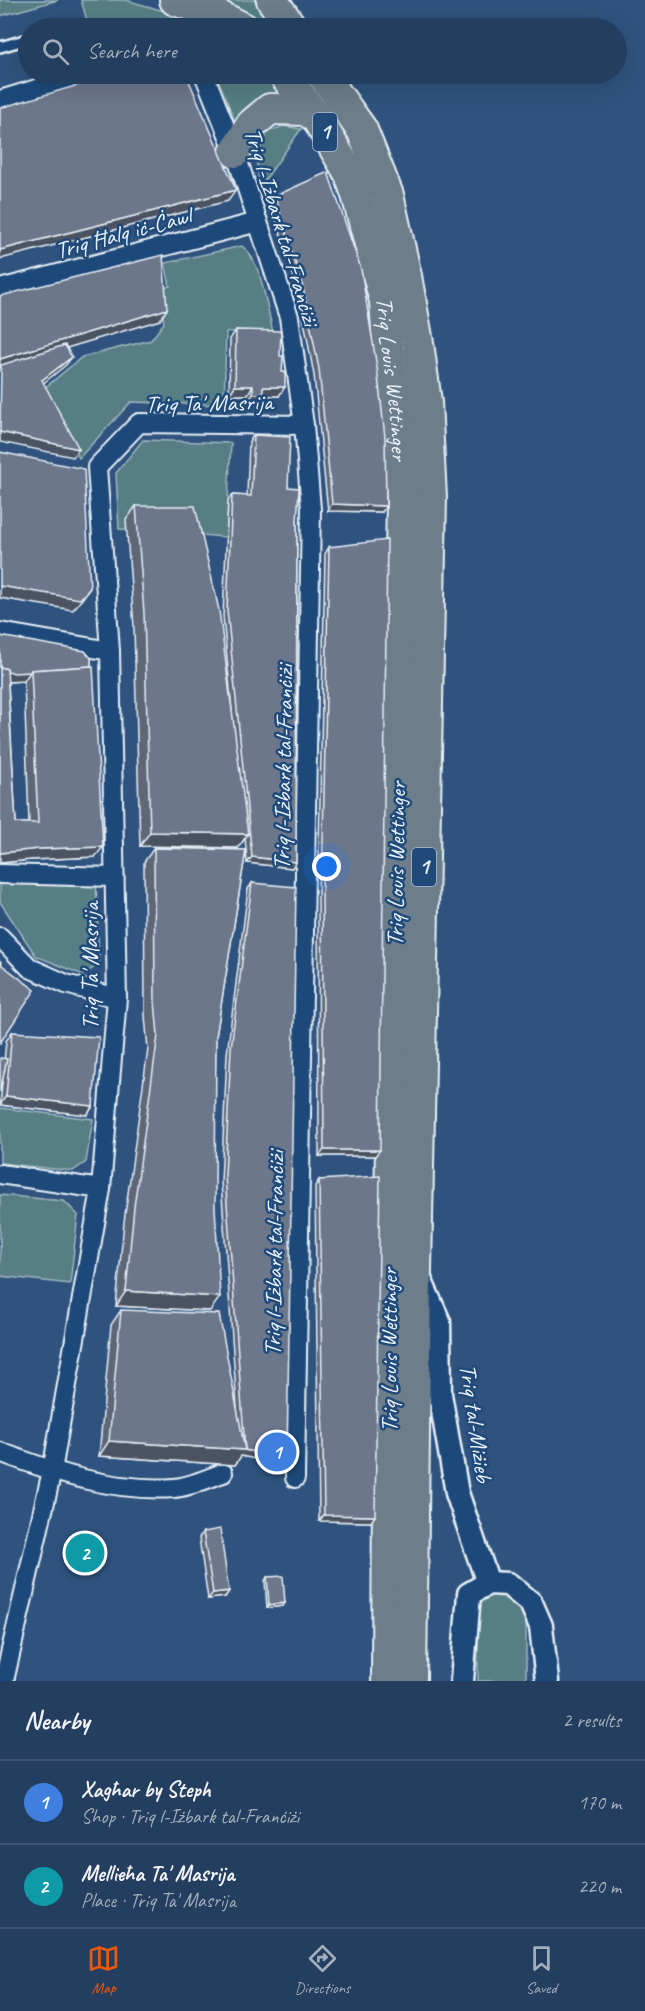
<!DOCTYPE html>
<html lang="en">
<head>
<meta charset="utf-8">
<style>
  :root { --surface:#233e5e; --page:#2f4967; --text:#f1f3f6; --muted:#a3aebc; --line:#405773; --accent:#ea580c }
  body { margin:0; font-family:Caveat,sans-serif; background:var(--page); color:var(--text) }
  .you { position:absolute; left:327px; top:867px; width:21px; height:21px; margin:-15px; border:4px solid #fff; border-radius:50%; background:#1a73e8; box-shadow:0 0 0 9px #1a73e833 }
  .badge { display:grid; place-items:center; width:39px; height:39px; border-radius:50%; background:var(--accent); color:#fff; font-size:20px; font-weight:700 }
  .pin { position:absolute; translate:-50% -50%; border:3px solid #fff; box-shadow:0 2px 6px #0006 }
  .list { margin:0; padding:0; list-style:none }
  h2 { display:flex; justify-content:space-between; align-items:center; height:78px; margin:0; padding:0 24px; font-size:26px }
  h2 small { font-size:20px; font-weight:400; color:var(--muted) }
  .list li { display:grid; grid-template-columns:39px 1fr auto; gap:18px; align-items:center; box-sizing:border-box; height:84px; padding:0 24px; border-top:2px solid var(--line) }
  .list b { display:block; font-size:22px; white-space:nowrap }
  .list p { margin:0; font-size:20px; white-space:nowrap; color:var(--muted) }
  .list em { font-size:20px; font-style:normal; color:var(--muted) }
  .icon { flex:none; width:33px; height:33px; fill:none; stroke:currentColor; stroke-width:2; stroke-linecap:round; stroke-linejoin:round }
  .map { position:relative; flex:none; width:645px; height:1681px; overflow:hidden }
  .search { position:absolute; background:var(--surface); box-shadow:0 6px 24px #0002; left:18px; right:18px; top:18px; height:66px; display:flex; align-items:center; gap:15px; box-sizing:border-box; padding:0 21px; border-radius:33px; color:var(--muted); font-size:22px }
  .sheet { height:246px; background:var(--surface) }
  nav { display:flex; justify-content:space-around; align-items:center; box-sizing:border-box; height:84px; border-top:2px solid var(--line); background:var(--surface); font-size:16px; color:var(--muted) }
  nav a { display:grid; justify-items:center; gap:3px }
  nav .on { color:var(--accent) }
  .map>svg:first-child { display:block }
  .green { fill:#567e84; stroke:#9fb8be; stroke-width:1.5 }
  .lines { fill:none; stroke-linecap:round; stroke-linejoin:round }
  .service-casing { stroke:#e8f1f8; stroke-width:14 }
  .minor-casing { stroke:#e8f1f8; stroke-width:22 }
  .tertiary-casing { stroke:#e8f1f8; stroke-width:27 }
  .trunk-casing { stroke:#e8f1f8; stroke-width:34 }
  .service { stroke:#1f4a7a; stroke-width:9 }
  .minor { stroke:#1f4a7a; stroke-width:18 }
  .tertiary { stroke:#1f4a7a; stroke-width:22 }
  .trunk { stroke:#6c7d8b; stroke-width:30 }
  .wall { fill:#5e6678; stroke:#e8f1f8; stroke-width:1.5; fill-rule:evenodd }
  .shaded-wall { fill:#4c5362; stroke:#e8f1f8; stroke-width:1.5 }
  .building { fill:#6d778c; stroke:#e8f1f8; stroke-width:1.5 }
  .labels { text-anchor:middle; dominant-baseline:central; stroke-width:5; stroke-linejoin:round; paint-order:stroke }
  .shield { fill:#1f4a7a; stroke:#acbfd2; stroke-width:1.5 }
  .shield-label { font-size:22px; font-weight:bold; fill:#e8f1f8 }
  .street-label { font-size:24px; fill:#e8f1f8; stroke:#1f4a7a }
</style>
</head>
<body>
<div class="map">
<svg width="645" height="1681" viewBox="0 0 645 1681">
  <rect width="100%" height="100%" fill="#2f537e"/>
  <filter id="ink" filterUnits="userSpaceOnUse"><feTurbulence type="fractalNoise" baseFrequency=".0167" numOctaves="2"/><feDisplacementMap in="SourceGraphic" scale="12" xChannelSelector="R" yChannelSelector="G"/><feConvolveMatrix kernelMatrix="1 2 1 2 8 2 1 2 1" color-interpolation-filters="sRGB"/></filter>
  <g filter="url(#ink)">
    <!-- green -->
    <g class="green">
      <polygon points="0,0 58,0 0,16"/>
      <polygon points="81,0 126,0 212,25 217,28 89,28"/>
      <polygon points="218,0 254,0 272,24 266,27 233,6"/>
      <polygon points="216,74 276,74 287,93 236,124"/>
      <polygon points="283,126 301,129 260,187 256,157 268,132"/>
      <path d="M 242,246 C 261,259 267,309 273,332 L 226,332 L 224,405 L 131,402 L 79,458 L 41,391 L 82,357 L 151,340 L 164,323 L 158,290 L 170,286 L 165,263 Z"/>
      <polygon points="143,440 231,443 226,537 119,529 116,473"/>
      <polygon points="17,878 96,879 99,964 83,975 36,956 0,902 0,883"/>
      <polygon points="0,1108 93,1119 86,1162 73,1171 0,1163"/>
      <polygon points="0,1195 64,1201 78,1215 70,1284 0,1276"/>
      <polygon points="502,1587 526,1613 526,1681 478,1681 478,1598"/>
    </g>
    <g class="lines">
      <defs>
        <g id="service">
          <polyline points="69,28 74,28"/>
          <polyline points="0,47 28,39"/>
        </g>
        <g id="minor">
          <polyline points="204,74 235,152 289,317 304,425 311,509 295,1478"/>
          <polyline points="0,100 86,74"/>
          <polyline points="0,289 258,222"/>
          <polyline points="0,632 110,651"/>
          <polyline points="0,874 114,877"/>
          <polyline points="0,937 30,968 66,984 117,998"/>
          <polyline points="0,1174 101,1189"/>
          <path d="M 0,1452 C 55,1473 114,1492 174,1488 C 190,1487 208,1478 223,1473"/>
          <polyline points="4,1681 52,1471 101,1189 117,998 110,651 97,467 139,423 304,425"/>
        </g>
        <g id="tertiary">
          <polyline points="419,1277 439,1322 440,1394 457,1493 488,1583"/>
          <polyline points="462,1681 469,1594 488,1583 508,1584 531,1603 541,1626 547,1681"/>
        </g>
        <g id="trunk">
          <polyline points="175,0 213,13 243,28"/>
          <polyline points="272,0 292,28"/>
          <path id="s1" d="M 284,74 L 316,117 L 350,174 L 357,195 L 385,301 L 388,345 L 397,405 L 402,498 L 389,1267 L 387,1681"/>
          <polyline points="322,74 362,130 388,195 406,276 418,343 426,402 431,498 416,1270 411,1681"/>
          <polyline points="235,152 251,125 270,109 305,110 316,117"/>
        </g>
      </defs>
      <!-- service casing -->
      <use href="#service" class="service-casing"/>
      <!-- minor casing -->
      <use href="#minor" class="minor-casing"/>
      <!-- tertiary casing -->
      <use href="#tertiary" class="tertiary-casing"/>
      <!-- trunk casing -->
      <use href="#trunk" class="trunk-casing"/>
      <!-- service -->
      <use href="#service" class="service"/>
      <!-- minor -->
      <use href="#minor" class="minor"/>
      <!-- tertiary -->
      <use href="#tertiary" class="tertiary"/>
      <!-- trunk -->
      <use href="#trunk" class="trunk"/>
    </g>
    <!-- wall -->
    <g class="wall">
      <polygon points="275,196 382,512 328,511 314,375 299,294 271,202"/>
      <polygon points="236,330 279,396 262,396 256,403 247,403 247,395 229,395 230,339"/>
      <polygon points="254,435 288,487 297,523 296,862 292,868 247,863 246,850 216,1037 210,1311 116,1306 124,1222 148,1049 145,1016 144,862 154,848 246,850 245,838 238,848 140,846 134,627 126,520 136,506 233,721 223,616 228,501 232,495 247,496 249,441"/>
      <polygon points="329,547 375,1156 319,1156 318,896 325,554"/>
      <path d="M 0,636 L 91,658 L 95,857 L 31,860 L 0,863 ZM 24,681 L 29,823 L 16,823 L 8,682 Z"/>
      <polygon points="252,883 282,1464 241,1456 235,1465 99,1456 111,1325 121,1310 237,1408 221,1182 227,1054 248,889"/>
      <polygon points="12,1032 93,1106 87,1115 0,1105 6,1041"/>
      <polygon points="319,1180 371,1522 319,1521 315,1186"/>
      <polygon points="203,1532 229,1591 225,1597 208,1599 199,1538"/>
      <polygon points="77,1537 96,1562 94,1565 70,1559 75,1540"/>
      <polygon points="267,1577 283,1606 267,1608 265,1581"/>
    </g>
    <!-- shaded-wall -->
    <g class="shaded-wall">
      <polygon points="236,190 228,201 0,259 0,250"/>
      <polygon points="167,309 160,320 0,368 0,359"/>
      <polygon points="72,357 66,365 36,389 42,380"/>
      <polygon points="235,386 253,386 247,395 229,395"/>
      <polygon points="263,387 285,387 279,396 262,396 256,403 247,403 253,394"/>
      <polygon points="0,432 79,449 73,457 0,442"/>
      <polygon points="332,504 386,506 382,512 328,511"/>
      <polygon points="0,586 90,588 82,599 73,610 0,598"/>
      <polygon points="0,670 30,672 24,681 8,682"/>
      <polygon points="150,832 248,834 238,848 140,846"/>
      <polygon points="103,847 95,857 31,860 0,863 0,853 39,849"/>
      <polygon points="252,857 296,862 292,868 247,863"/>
      <polygon points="6,1096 93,1106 87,1115 0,1105"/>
      <polygon points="324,1150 380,1150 375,1156 319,1156"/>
      <polygon points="126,1291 220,1297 210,1311 116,1306"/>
      <polygon points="109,1441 244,1450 287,1458 282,1464 241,1456 235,1465 99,1456"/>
      <polygon points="324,1515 375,1516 371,1522 319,1521"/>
      <polygon points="73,1556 96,1562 94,1565 70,1559"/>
      <polygon points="229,1591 225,1597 208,1599 213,1593"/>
      <polygon points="285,1603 283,1606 267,1608 269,1605"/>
    </g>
    <!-- building -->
    <g class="building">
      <polygon points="116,74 186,74 236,190 0,250 0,108"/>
      <polygon points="328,172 361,269 377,368 385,437 386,506 332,504 319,369 303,288 275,196"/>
      <polygon points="163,255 167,309 0,359 0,296"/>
      <polygon points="236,330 281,331 280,356 283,356 282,372 285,372 285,387 263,387 263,394 253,394 253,386 235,386"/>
      <polygon points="65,345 72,357 42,380 79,449 0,432 1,365"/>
      <polygon points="254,435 290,437 288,487 299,488 297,523 296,862 252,857 227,610 232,495 251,496"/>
      <polygon points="0,452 84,469 90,588 80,599 0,586"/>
      <polygon points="136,506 195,506 219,610 248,834 150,832 144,613"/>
      <polygon points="387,540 380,1150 324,1150 322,890 329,547"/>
      <polygon points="0,636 85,651 91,658 91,666 31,670 30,672 14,673 8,671 7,669 0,667"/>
      <polygon points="93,666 103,847 39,849 0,853 0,667 7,669 16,823 38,823 31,670"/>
      <polygon points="154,848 246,850 216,1037 215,1207 220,1297 126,1291 134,1207 158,1035 155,1002"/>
      <polygon points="252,883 296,887 287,1458 245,1450 225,1176 231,1048"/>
      <polygon points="0,960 2,965 35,990 0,1043"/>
      <polygon points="12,1032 99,1037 93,1106 6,1096"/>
      <polygon points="0,1058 7,1059 0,1092"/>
      <polygon points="380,1176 375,1516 324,1515 319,1180"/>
      <polygon points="121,1310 219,1314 245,1450 109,1441"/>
      <polygon points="220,1529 229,1591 213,1593 203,1532"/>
      <polygon points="77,1537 101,1543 96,1562 73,1556"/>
      <polygon points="283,1576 285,1603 269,1605 267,1577"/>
    </g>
  </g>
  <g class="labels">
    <!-- shield labels -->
    <g class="shield">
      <rect x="313" y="113" width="24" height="38" rx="4.5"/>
      <rect x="412" y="848" width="24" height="38" rx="4.5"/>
    </g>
    <g class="shield-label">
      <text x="325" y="132">1</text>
      <text x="424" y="867">1</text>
    </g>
    <!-- street labels -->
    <g class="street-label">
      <text transform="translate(282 227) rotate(73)">Triq l-Iżbark tal-Franċiżi</text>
      <text transform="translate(123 233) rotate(-15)">Triq Ħalq iċ-Ċawl</text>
      <text stroke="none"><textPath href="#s1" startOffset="330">Triq Louis Wettinger</textPath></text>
      <text transform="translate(209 403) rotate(-1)">Triq Ta' Masrija</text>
      <text transform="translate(283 767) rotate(-89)">Triq l-Iżbark tal-Franċiżi</text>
      <text transform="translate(396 864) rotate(-89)">Triq Louis Wettinger</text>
      <text transform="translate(90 966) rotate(-90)">Triq Ta' Masrija</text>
      <text transform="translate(274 1253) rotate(-89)">Triq l-Iżbark tal-Franċiżi</text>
      <text transform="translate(389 1350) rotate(-90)">Triq Louis Wettinger</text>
      <text transform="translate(476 1423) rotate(82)">Triq tal-Miżieb</text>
    </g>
  </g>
</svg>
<div class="you"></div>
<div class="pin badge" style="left:277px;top:1452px;background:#3f7fe0">1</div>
<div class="pin badge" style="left:85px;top:1553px;background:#0f9aa8">2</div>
<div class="search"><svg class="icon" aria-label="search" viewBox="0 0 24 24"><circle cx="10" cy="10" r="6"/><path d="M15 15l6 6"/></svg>Search here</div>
</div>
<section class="sheet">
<h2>Nearby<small>2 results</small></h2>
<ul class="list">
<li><span class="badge" style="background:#3f7fe0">1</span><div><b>Xagħar by Steph</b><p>Shop · Triq l-Iżbark tal-Franċiżi</p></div><em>170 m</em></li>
<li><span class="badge" style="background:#0f9aa8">2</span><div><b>Mellieħa Ta' Masrija</b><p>Place · Triq Ta' Masrija</p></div><em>220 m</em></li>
</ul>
</section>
<nav>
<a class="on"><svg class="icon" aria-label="map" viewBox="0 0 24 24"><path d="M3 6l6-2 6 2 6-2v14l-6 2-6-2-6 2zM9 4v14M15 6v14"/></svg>Map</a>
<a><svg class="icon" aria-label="directions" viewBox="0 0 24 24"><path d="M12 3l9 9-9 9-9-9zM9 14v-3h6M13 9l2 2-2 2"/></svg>Directions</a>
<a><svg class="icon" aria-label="saved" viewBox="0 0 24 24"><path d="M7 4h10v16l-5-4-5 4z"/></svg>Saved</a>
</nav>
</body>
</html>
